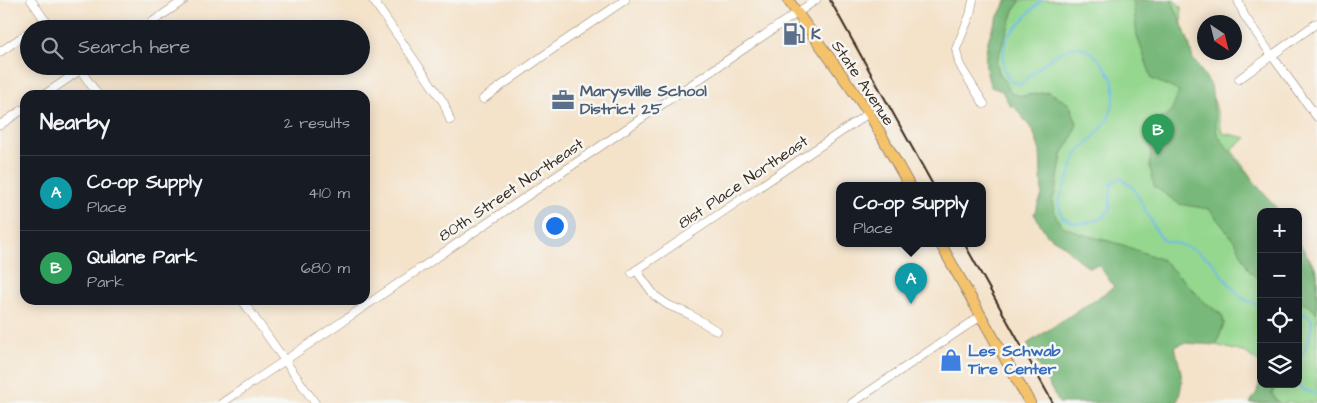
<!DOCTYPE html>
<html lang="en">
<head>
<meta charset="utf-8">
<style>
  :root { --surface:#171b24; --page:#242831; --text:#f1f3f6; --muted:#9ea1a6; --line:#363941; --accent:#8c9099 }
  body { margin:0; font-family:"Architects Daughter",sans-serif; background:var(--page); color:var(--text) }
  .controls { position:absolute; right:15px; bottom:15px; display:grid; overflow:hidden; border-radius:10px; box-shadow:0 2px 12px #0003 }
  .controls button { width:45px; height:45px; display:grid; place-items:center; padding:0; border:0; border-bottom:1px solid var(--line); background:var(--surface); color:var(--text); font:25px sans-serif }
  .compass { position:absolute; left:1197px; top:15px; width:45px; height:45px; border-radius:50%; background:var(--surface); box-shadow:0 2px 12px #0003; rotate:145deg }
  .you { position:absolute; left:554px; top:225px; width:18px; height:18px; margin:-12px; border:4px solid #fff; border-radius:50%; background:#1a73e8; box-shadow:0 0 0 8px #1a73e833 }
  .badge { display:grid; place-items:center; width:32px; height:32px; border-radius:50%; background:var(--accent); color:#fff; font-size:16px; font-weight:700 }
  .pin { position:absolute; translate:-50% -41px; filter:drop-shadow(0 1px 2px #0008) }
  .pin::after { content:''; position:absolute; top:26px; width:18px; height:15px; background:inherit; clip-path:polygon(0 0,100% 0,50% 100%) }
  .popup { position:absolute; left:836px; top:182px; width:150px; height:65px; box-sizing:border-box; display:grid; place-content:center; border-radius:10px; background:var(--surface); filter:drop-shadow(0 1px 4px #0005); font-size:16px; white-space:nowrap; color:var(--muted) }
  .popup b { font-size:19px; color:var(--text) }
  .popup::after { content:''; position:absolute; left:50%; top:100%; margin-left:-10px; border:10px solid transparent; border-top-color:var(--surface) }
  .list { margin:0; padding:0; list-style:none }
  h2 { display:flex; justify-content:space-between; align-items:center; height:65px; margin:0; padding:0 20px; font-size:21px }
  h2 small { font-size:16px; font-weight:400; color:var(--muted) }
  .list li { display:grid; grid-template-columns:32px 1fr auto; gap:15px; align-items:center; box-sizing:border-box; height:75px; padding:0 20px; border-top:1px solid var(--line) }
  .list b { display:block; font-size:19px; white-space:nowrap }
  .list p { margin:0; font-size:16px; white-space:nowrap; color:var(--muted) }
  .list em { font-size:16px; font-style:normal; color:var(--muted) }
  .icon { flex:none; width:28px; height:28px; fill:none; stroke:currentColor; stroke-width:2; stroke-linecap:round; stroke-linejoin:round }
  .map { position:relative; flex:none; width:1317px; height:403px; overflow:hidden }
  .search { position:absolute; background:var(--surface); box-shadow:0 2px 12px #0003; left:20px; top:20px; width:350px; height:55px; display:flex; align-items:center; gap:12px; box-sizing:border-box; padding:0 18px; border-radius:28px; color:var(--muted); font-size:19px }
  .panel { position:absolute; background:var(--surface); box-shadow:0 2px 12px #0003; left:20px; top:90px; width:350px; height:215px; border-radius:15px }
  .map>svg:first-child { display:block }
  .green { fill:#95d78f; stroke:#688056 }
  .forest { fill:#78b87a; stroke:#5a714c }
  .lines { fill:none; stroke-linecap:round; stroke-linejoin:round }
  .stream { stroke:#6ebae7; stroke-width:2 }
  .minor-casing { stroke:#988674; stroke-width:9 }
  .major-casing { stroke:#988674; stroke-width:12 }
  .minor { stroke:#fff; stroke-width:8 }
  .major { stroke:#f4c26a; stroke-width:10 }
  .rail { stroke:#3b2a1e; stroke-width:2 }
  .labels { text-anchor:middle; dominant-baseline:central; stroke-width:5; stroke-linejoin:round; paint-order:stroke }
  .service-label { font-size:16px; font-weight:bold; fill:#4e5e75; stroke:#f6f6f2; text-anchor:start }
  .street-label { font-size:16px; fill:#3b2a1e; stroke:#f6f6f2 }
  .shop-label { font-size:16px; font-weight:bold; fill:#366cbe; stroke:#f6f6f2; text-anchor:start }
</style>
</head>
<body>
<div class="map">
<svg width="1317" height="403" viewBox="0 0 1317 403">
  <rect width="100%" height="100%" fill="#f6f6f2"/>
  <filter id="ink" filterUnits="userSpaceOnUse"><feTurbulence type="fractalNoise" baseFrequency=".02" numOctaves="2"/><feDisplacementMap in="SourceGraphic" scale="10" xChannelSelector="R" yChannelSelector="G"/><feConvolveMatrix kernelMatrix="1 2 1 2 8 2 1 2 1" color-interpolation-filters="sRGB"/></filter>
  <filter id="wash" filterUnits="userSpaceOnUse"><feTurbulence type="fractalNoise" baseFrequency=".0096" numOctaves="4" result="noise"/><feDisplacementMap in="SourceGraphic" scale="20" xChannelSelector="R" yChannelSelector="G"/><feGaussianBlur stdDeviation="1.12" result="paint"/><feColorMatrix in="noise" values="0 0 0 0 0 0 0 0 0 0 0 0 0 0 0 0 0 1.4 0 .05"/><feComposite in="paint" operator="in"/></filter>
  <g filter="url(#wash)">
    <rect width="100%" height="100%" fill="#f4e2c9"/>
    <!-- green -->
    <g class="green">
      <polygon points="1021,0 1174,0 1181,7 1182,26 1185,32 1177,33 1207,84 1215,103 1222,133 1247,138 1231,149 1276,212 1261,212 1261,325 1259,325 1261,328 1261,364 1246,353 1216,345 1224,324 1222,315 1207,304 1187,285 1123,245 1081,234 1061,225 1056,217 1052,202 1057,184 1062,154 1072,138 1077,123 1069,104 1049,92 1022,96 1013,94 1009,90 1005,80 1000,75 996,63 1014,10"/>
      <polygon points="1298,243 1317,269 1317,403 1279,403 1272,394 1276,384 1298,384"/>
    </g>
    <!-- forest -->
    <g class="forest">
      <path d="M 1007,0 L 1021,0 L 1014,10 L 996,63 L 1000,75 L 1005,80 L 1009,90 L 1013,94 L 1022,96 L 1049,92 L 1069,104 L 1077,123 L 1072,138 L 1062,154 L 1057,184 L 1052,202 L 1056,217 L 1061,225 L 1081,234 L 1123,245 L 1163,260 L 1207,304 L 1222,315 L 1224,324 L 1216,345 L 1184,343 L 1174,347 C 1181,370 1185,379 1177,403 L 1059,403 L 1027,344 L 1114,287 L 1099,265 L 1088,267 L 1076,258 L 1062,244 L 1047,235 L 1034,214 L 1042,195 L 1040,151 L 1033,131 L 1014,106 L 1010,106 L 1002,91 L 991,87 C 978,55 990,29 1007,0 Z"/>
      <polygon points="1133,0 1172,0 1188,40 1193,59 1211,85 1217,134 1246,173 1280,212 1261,212 1261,281 1250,272 1236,243 1209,209 1179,204 1154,186 1150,167 1151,138 1158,121 1171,112 1179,91 1152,79 1137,36"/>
      <polygon points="1298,240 1317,273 1317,313 1307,304 1298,301"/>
      <polygon points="1261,377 1261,384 1276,384 1272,394 1279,403 1250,403 1257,392"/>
    </g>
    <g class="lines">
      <!-- stream -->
      <g class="stream">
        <path d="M 1042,0 C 1035,6 1029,13 1023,20 C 1019,25 1013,30 1009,35 C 1002,45 1000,71 1010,80 C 1013,83 1017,83 1021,84 C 1036,71 1051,54 1070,48 C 1090,42 1112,71 1114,88 C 1115,95 1112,108 1110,114 C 1103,132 1086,141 1076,156 C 1073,161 1072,168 1070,174 C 1066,184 1062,193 1058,202 L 1062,217 L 1074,223 L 1087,223 L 1102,218 L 1110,209 L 1111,183 L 1120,178 L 1125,181 L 1134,189 L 1158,234 L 1165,241 L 1179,244 L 1194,250 L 1212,261 L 1225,279 L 1242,298 L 1251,302 L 1261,305"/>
        <path d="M 1298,313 L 1305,314 L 1312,320 C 1311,336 1307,348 1298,360"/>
        <polyline points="1297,384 1304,390 1317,394"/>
      </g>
    </g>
  </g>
  <g filter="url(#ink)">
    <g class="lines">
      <defs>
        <g id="minor">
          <polyline points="31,0 51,29"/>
          <polyline points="373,0 444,103 450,120"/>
          <polyline points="973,0 970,15 956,49 959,63 962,69 984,104"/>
          <polyline points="1238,0 1244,15 1272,56 1317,117"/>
          <polyline points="34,29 46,21"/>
          <polyline points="142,29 184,0"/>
          <polyline points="0,52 29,32"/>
          <polyline points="79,68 98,95"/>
          <polyline points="1239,79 1317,23"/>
          <polyline points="44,95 86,66"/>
          <polyline points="483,99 557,46 625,0"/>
          <polyline points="0,125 25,108"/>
          <polyline points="636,270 655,296 668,305 689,314 717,331"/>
          <polyline points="632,273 869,113"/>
          <polyline points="242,300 315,403"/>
          <polyline points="222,403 816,0"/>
          <polyline points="852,403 981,316"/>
        </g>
        <g id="major">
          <polyline points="788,0 869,113 909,185"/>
          <polyline points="940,243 1030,403"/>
        </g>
      </defs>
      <!-- minor casing -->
      <use href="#minor" class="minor-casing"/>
      <!-- major casing -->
      <use href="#major" class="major-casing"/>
      <!-- minor -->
      <use href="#minor" class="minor"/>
      <!-- major -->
      <use href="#major" class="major"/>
      <!-- rail -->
      <g class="rail">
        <polyline points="830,0 933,185"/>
        <polyline points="964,243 1053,403"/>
      </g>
    </g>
  </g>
  <!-- icons -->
  <defs>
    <symbol id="fuel-bare" viewBox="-9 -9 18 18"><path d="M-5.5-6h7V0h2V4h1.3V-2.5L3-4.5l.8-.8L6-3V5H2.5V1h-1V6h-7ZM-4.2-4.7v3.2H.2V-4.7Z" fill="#5c6f8a" stroke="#f6f6f2" stroke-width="2.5" paint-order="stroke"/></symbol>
    <symbol id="office-bare" viewBox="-9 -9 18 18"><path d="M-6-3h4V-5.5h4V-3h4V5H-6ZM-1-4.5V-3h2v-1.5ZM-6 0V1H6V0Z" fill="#5c6f8a" stroke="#f6f6f2" stroke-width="2.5" paint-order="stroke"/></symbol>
    <symbol id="shop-bare" viewBox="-9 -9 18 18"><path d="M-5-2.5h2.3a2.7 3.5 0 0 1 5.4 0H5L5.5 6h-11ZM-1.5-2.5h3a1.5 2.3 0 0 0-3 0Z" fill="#3f7fe0" stroke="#f6f6f2" stroke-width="2.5" paint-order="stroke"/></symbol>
  </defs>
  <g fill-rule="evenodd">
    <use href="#fuel-bare" x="778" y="18" width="32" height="32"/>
    <use href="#office-bare" x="547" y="84" width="32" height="32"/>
    <use href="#shop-bare" x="935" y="344" width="32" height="32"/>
  </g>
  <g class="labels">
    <!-- service labels -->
    <g class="service-label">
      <text x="811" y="34">K</text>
      <text x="580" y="91">Marysville School<tspan x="580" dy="18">District 25</tspan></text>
    </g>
    <!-- street labels -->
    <g class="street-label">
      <text transform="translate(863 83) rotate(56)">State Avenue</text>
      <text transform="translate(743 182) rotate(-34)">81st Place Northeast</text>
      <text transform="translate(511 190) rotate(-34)">80th Street Northeast</text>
    </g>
    <!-- shop labels -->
    <g class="shop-label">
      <text x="968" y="351">Les Schwab<tspan x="968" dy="18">Tire Center</tspan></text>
    </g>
  </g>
</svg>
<div class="controls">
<button>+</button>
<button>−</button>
<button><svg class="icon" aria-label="locate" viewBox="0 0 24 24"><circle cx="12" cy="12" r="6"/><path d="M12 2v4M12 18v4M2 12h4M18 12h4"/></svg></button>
<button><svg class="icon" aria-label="layers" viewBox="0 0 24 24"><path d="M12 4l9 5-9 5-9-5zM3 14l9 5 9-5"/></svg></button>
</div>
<svg class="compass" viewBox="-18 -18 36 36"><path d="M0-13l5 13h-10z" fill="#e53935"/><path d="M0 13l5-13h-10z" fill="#9ea1a6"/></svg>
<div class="you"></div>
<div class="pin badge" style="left:911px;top:304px;background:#0f9aa8">A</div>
<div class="popup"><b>Co-op Supply</b>Place</div>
<div class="pin badge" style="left:1158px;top:155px;background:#2e9e5b">B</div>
<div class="search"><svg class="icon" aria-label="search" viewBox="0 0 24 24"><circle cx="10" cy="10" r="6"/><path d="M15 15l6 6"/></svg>Search here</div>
<section class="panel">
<h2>Nearby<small>2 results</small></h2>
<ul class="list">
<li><span class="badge" style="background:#0f9aa8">A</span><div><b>Co-op Supply</b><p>Place</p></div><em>410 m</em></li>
<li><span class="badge" style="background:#2e9e5b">B</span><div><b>Quilane Park</b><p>Park</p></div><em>680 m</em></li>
</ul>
</section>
</div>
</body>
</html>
